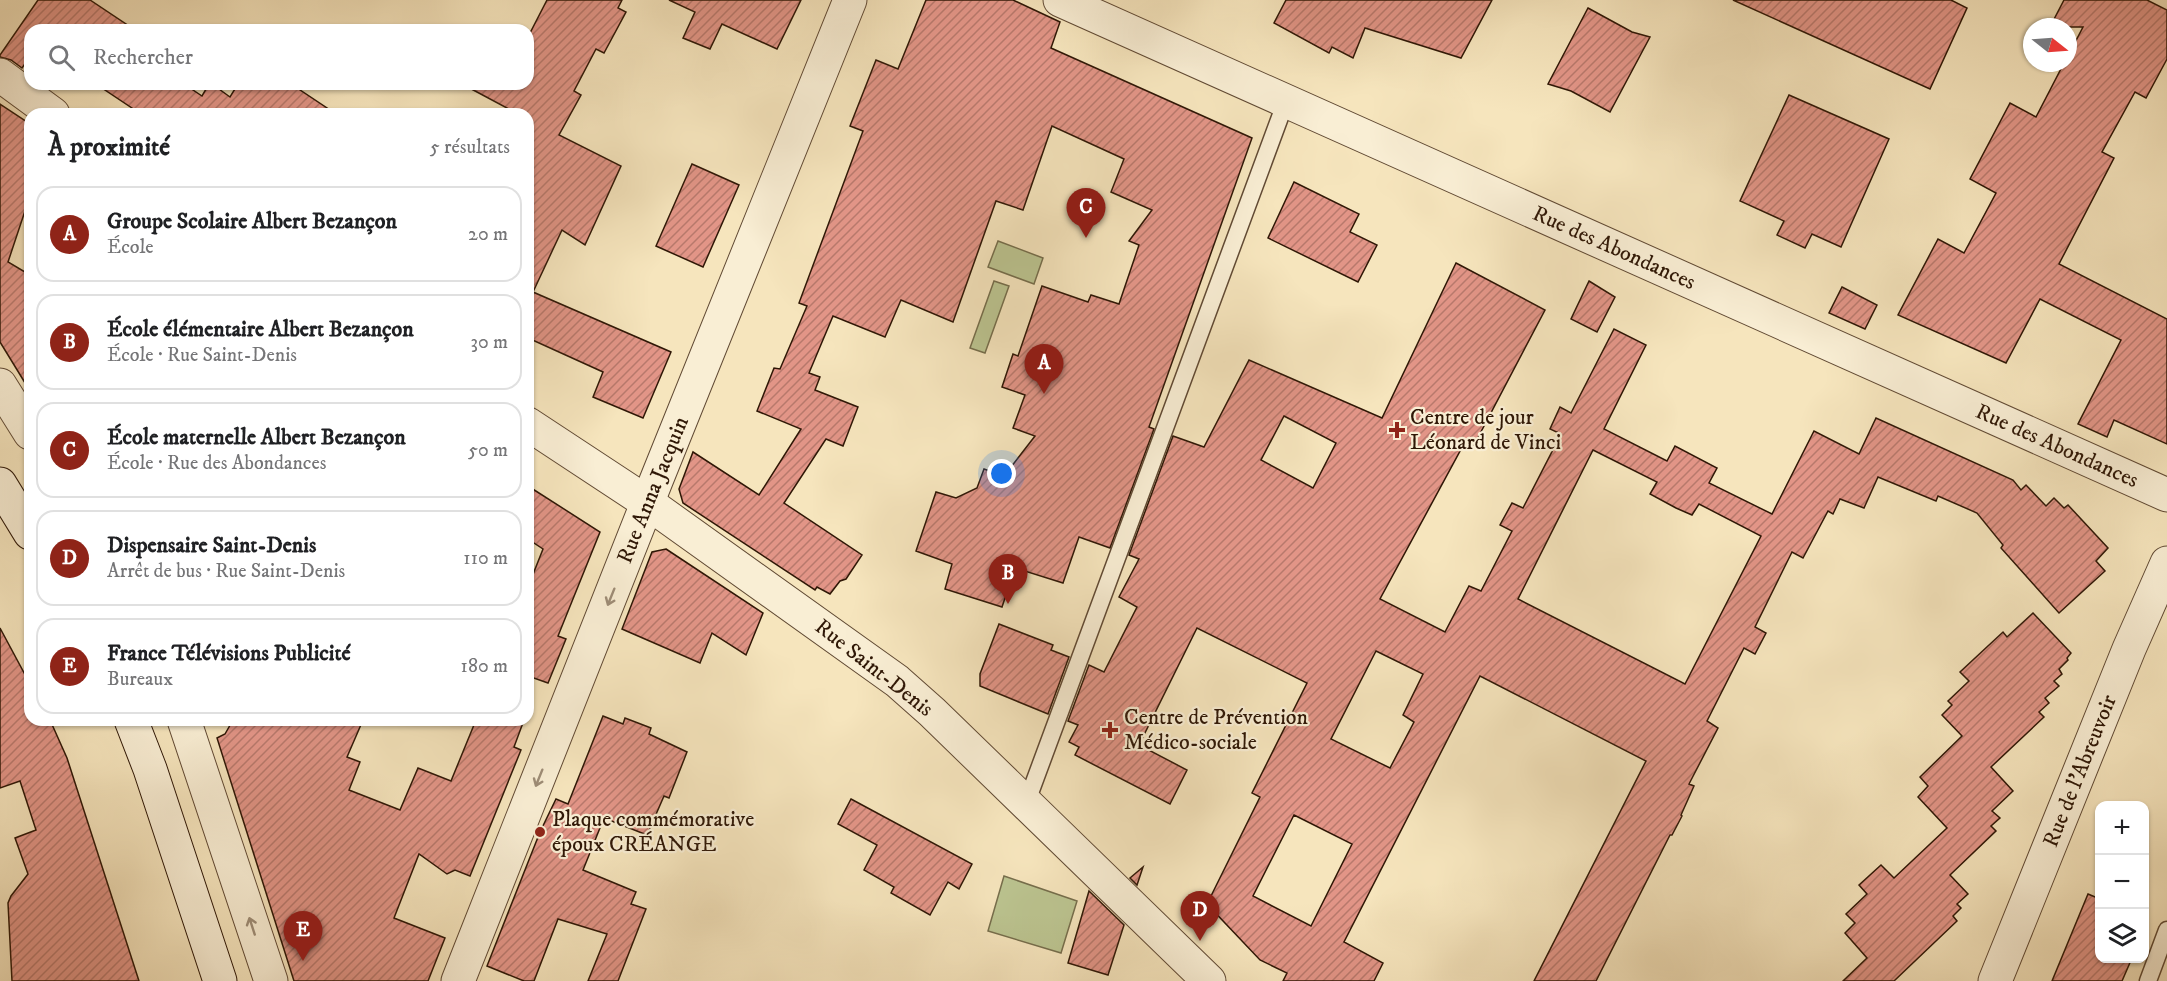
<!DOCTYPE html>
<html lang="fr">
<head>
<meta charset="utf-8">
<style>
  :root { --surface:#fff; --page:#f6f6f6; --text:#202124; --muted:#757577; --line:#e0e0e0; --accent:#8f2418 }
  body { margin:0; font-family:"IM FELL DW Pica",serif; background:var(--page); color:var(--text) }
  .controls { position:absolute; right:18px; bottom:18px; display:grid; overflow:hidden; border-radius:12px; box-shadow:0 2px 4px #0004 }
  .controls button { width:54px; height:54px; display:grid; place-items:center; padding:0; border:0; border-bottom:2px solid var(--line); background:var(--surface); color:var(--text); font:30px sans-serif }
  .compass { position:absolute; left:2023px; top:18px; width:54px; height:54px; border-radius:50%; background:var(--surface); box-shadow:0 2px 4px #0004; rotate:107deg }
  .you { position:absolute; left:1002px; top:474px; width:21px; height:21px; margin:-15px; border:4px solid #fff; border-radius:50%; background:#1a73e8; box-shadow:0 0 0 9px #1a73e833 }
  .badge { display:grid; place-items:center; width:39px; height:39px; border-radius:50%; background:var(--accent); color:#fff; font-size:20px; font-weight:700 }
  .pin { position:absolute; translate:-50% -50px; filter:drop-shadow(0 2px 3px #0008) }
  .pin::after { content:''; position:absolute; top:32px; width:21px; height:18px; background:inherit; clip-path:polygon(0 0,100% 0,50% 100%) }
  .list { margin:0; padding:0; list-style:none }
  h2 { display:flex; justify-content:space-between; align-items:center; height:78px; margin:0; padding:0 24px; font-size:26px }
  h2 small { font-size:20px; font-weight:400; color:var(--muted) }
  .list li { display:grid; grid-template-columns:39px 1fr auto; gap:18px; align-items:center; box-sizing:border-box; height:96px; margin:0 12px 12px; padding:0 12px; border:2px solid var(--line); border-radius:18px }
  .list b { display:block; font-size:22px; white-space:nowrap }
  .list p { margin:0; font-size:20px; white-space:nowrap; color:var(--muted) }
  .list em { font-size:20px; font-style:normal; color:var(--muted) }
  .icon { flex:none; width:33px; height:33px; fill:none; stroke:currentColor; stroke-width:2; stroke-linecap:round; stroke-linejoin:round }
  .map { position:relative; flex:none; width:2167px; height:981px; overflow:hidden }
  .search { position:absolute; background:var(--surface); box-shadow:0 2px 4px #0004; left:24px; top:24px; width:510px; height:66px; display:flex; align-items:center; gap:15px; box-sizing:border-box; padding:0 21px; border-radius:18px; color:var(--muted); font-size:22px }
  .panel { position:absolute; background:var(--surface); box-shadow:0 2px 4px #0004; left:24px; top:108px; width:510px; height:618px; border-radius:18px }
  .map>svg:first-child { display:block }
  .grass { fill:#bcc591; stroke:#766e4c; stroke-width:1.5 }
  .building { fill:url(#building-hatch); stroke:#2f1706; stroke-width:1.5; fill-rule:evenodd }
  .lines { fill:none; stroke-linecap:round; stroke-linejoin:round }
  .service-casing { stroke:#614a34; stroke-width:19 }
  .minor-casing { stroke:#614a34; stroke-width:35 }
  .secondary-casing { stroke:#2f1706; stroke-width:35 }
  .service { stroke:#f9eed4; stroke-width:16 }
  .minor { stroke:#f9eed4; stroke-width:33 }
  .secondary { stroke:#f9eed4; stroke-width:33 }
  .oneway { stroke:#9e8d77 }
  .poi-dot { fill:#8f2418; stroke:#f9eed4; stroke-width:2 }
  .labels { text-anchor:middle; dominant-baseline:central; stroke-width:4.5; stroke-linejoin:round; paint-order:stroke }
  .street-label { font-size:22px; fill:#2f1706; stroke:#f9eed4 }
  .poi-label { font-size:22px; fill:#2f1706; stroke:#f9eed4; text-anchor:start }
</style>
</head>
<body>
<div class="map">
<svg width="2167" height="981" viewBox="0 0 2167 981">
  <defs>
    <pattern id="building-hatch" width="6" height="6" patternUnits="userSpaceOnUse" patternTransform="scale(1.5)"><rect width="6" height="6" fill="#e29587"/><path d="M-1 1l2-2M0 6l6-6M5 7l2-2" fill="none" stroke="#b8796c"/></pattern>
  </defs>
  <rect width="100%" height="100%" fill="#f6e5bd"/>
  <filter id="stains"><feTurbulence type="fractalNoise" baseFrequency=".00333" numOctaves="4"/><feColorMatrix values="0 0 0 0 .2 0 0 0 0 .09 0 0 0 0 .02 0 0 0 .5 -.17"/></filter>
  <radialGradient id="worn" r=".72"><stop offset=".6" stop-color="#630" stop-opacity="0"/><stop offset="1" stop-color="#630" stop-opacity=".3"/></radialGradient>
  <!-- grass -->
  <g class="grass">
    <polygon points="998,241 1043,258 1034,284 988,267"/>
    <polygon points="994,281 1009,286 985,353 970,348"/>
    <polygon points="1004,876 1077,901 1061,953 988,931"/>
  </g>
  <!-- building -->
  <g class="building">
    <polygon points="38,0 90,0 135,30 30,30 30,57 22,68 11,60 0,57 0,55"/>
    <polygon points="547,0 622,0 618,8 626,12 604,53 596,49 574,91 581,95 559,135 621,166 585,245 562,230 533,292 671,352 643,418 593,397 603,372 528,338 528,114 518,114 462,84 528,84 528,37"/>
    <polygon points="669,0 801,0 777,49 722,24 710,49 683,38 695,12"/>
    <polygon points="926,0 1013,0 1060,22 1051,48 1252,138 1149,427 1154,429 1110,548 1079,537 1063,583 1015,568 1002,607 945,589 952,564 916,551 936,492 956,498 977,488 984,469 1004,476 1035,436 1013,428 1025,395 1002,387 1013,354 1018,356 1042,286 1088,302 1091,295 1119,304 1139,245 1129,241 1152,210 1111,192 1124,159 1052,126 1023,210 996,201 953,322 901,300 885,337 833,316 809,373 820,377 815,390 858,407 843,446 826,439 784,503 862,555 846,579 840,581 830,594 817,587 815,590 683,503 679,489 693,452 759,495 801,429 757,411 774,368 780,369 807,306 799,303 863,131 850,126 876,60 898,69"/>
    <polygon points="1286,0 1492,0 1461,58 1365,28 1353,58 1332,47 1329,53 1274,23"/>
    <polygon points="1733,0 1951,0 1967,8 1930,89"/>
    <polygon points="2064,0 2147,0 2167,10 2167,59 2146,98 2135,92 2102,152 2114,158 2059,264 2167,319 2167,444 2114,420 2107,437 2078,424 2121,340 2040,299 2006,363 1898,315 1938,239 1964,253 1996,193 1970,179 2010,103 2036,117 2064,63 2068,63 2068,56 2083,27 2050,27"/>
    <polygon points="1588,8 1632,32 1650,37 1610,112 1571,91 1548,84"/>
    <polygon points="96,84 184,84 202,96 209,84 212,84 230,97 238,84 291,84 336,114 141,114"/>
    <polygon points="1789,95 1889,139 1841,247 1812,234 1805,248 1777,235 1784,221 1740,201"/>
    <polygon points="0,104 30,124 30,196 8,262 30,275 30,391 0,342"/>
    <polygon points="692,164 739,185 703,267 656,246"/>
    <polygon points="1294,182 1359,214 1350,232 1377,245 1358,282 1268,238"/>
    <path d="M 1456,263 L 1545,310 L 1474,445 L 1465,442 L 1380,599 L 1445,632 L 1469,586 L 1481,591 L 1512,531 L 1500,525 L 1512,503 L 1523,508 L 1561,434 L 1550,429 L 1560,407 L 1571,413 L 1614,329 L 1646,345 L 1604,429 L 1667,461 L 1675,446 L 1717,468 L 1709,483 L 1772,514 L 1814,431 L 1859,454 L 1876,418 L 2013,480 L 2021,490 L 2026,485 L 2046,506 L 2054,498 L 2064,508 L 2068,505 L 2108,548 L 2096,561 L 2105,571 L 2059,613 L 2001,548 L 2003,545 L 1977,513 L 1938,496 L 1936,501 L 1878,477 L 1864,508 L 1840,499 L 1833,514 L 1828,511 L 1803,558 L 1792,552 L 1755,627 L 1766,633 L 1755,654 L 1744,648 L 1707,721 L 1718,728 L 1689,784 L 1694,786 L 1681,815 L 1682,816 L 1672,835 L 1670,835 L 1596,981 L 1534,981 L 1646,761 L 1480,676 L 1344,942 L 1383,963 L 1374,981 L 1283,981 L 1287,973 L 1260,960 L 1207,904 L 1260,797 L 1252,793 L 1307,683 L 1197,628 L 1139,745 L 1187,770 L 1170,804 L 1075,755 L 1079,747 L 1069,742 L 1078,725 L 1068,721 L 1089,665 L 1104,672 L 1137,607 L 1119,597 L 1139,559 L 1129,555 L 1173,436 L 1204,447 L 1249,360 L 1382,418 ZM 1284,416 L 1336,443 L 1313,488 L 1261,460 ZM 1593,450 L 1657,482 L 1650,494 L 1676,508 L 1692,515 L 1699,504 L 1761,536 L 1685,684 L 1518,599 ZM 1376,651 L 1423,674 L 1403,715 L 1414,722 L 1390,768 L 1331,739 ZM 1294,815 L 1352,844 L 1311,926 L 1253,896 Z"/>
    <polygon points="1589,281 1615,297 1597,332 1571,319"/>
    <polygon points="1842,287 1877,305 1865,329 1829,313"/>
    <polygon points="528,486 600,532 558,636 566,639 548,683 528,676 528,587 543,549 528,539"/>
    <polygon points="666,549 763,613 746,655 712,633 700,663 622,629 652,552"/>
    <polygon points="2033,613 2071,653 2067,658 2068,660 2059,669 2062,674 2054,681 2059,686 2045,698 2049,703 2039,712 2044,717 1991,767 2013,791 1992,811 2000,818 1991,826 1996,831 1950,875 1968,894 1957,904 1961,908 1953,916 1957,921 1894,981 1843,981 1867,958 1845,933 1855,923 1846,914 1867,894 1859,885 1881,865 1894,878 1947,828 1918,797 1928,786 1920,777 1962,736 1942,715 1952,705 1948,701 1969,681 1960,672 2003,632 2007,637"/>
    <polygon points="999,624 1053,645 1051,650 1069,657 1048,714 980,686 980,674"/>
    <polygon points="0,628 30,684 30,720 50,720 67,758 139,981 12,981 8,903 11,896 28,874 15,838 36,830 20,781 0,788"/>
    <polygon points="603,716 623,724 625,718 651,728 649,734 687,752 669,798 664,796 647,835 604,818 583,870 636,892 631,904 646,909 618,981 588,981 607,934 558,919 534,981 524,981 487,966 540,832 556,799 568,804"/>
    <polygon points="233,720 363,720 347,757 360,762 349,790 400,810 418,768 451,781 476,720 524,720 514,747 521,750 470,876 455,870 447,874 419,854 394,918 445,938 428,981 294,981 217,738 225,734"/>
    <polygon points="851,799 972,864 959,889 948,882 930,915 891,893 894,887 864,870 877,845 838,824"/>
    <polygon points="1143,867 1137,885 1130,878"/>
    <polygon points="1089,891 1124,925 1108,975 1068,963"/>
    <polygon points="2088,894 2100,899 2100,958 2132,958 2122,981 2052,981"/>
  </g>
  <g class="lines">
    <defs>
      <g id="service">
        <polyline points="1026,804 1286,101"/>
        <polyline points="2148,981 2167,930"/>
      </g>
      <g id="minor">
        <polyline points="1060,0 2167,495"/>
        <polyline points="0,75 53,114"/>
        <polyline points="0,385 30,433"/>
        <polyline points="528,424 648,503 897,681 932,712 1209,981"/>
        <polyline points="184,720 271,981"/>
        <polyline points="458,981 656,481 850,0"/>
        <polyline points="1995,981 2129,649 2167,563"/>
      </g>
      <g id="secondary">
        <polyline points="0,484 30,533"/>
        <polyline points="131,720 150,769 220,981"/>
      </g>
    </defs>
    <!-- service casing -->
    <use href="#service" class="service-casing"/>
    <!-- minor casing -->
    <use href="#minor" class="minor-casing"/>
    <!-- secondary casing -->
    <use href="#secondary" class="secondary-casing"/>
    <!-- service -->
    <use href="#service" class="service"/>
    <!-- minor -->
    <use href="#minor" class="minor"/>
    <!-- secondary -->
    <use href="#secondary" class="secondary"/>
  </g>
  <!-- one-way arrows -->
  <defs><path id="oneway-shaft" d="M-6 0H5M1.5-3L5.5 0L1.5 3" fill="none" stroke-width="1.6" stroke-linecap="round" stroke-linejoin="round" transform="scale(1.5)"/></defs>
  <g class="oneway">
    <use href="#oneway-shaft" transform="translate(611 597) rotate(112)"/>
    <use href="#oneway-shaft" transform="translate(539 778) rotate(112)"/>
    <use href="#oneway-shaft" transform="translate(252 926) rotate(-108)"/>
  </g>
  <!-- markers -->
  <g class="poi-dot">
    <path d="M1394 421h6v6h6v6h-6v6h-6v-6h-6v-6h6z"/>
    <path d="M1107 721h6v6h6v6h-6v6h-6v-6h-6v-6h6z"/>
    <circle cx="540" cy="832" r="6"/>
  </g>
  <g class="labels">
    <!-- street labels -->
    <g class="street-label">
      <text transform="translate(1614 248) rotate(24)">Rue des Abondances</text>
      <text transform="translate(2057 446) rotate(24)">Rue des Abondances</text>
      <text transform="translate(653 490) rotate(-68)">Rue Anna Jacquin</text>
      <text transform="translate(874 668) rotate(38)">Rue Saint-Denis</text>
      <text transform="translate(2080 771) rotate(-68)">Rue de l'Abreuvoir</text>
    </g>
    <!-- poi labels -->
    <g class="poi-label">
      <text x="1410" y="417">Centre de jour<tspan x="1410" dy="25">Léonard de Vinci</tspan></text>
      <text x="1124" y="717">Centre de Prévention<tspan x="1124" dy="25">Médico-sociale</tspan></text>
      <text x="552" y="819">Plaque commémorative<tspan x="552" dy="25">époux CRÉANGE</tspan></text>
    </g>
  </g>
  <rect width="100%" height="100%" filter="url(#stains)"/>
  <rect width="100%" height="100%" fill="url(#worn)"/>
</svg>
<div class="controls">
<button>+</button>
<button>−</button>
<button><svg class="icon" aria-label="layers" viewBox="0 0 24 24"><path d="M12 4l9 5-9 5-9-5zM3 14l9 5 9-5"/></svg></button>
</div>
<svg class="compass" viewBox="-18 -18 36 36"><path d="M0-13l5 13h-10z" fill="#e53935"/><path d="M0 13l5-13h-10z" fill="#757577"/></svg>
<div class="you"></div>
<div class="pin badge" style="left:1044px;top:394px">A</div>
<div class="pin badge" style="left:1008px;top:604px">B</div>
<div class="pin badge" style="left:1086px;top:238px">C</div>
<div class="pin badge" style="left:1200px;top:941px">D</div>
<div class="pin badge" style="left:303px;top:961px">E</div>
<div class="search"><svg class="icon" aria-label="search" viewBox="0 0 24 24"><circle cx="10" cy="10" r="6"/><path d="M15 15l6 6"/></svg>Rechercher</div>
<section class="panel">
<h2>À proximité<small>5 résultats</small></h2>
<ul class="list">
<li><span class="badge">A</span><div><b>Groupe Scolaire Albert Bezançon</b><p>École</p></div><em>20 m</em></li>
<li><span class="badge">B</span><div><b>École élémentaire Albert Bezançon</b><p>École · Rue Saint-Denis</p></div><em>30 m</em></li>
<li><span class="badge">C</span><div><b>École maternelle Albert Bezançon</b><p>École · Rue des Abondances</p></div><em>50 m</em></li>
<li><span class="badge">D</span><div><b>Dispensaire Saint-Denis</b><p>Arrêt de bus · Rue Saint-Denis</p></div><em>110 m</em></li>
<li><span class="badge">E</span><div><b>France Télévisions Publicité</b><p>Bureaux</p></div><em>180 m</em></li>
</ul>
</section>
</div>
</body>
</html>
